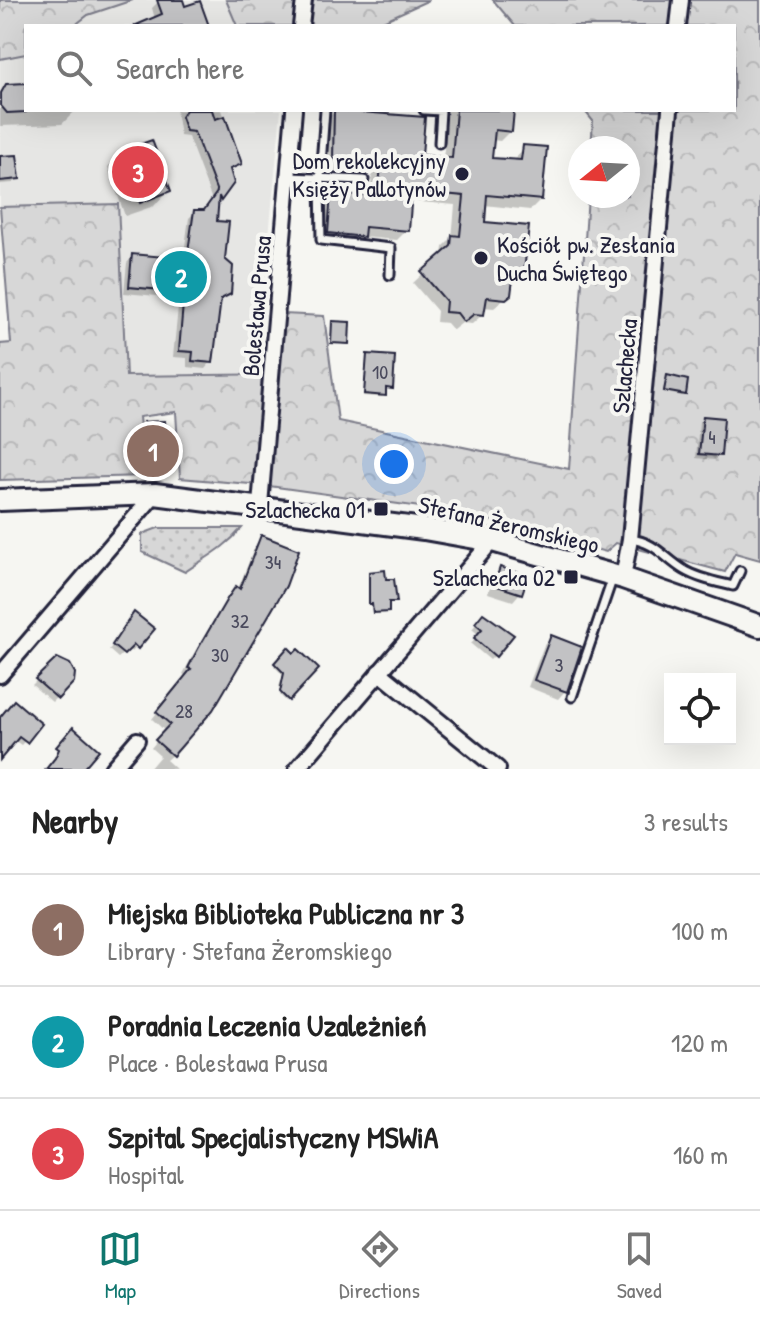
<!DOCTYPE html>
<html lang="en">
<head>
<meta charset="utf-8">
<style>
  :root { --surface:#fff; --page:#f2f2f2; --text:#222; --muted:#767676; --line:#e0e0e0; --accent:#0f766e }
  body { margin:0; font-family:"Patrick Hand",sans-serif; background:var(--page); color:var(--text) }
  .controls { position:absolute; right:24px; bottom:24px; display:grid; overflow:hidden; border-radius:0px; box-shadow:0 8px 32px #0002 }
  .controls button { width:72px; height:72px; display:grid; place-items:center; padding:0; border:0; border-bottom:2px solid var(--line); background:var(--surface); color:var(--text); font:40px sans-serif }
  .compass { position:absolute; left:568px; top:136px; width:72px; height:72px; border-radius:50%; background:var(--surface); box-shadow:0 8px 32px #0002; rotate:252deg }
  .you { position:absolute; left:394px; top:464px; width:28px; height:28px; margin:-20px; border:6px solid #fff; border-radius:50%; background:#1a73e8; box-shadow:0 0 0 12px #1a73e833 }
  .badge { display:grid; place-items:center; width:52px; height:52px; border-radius:50%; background:var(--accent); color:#fff; font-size:26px; font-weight:700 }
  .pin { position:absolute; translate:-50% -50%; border:4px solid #fff; box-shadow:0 2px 8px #0006 }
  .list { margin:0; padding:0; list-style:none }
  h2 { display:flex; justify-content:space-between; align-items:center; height:104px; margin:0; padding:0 32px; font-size:34px }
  h2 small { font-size:26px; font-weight:400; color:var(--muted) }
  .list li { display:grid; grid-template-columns:52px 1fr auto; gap:24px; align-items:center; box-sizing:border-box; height:112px; padding:0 32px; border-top:2px solid var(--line) }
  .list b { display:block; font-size:30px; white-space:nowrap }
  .list p { margin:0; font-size:26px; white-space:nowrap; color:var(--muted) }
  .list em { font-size:26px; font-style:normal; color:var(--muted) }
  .icon { flex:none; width:44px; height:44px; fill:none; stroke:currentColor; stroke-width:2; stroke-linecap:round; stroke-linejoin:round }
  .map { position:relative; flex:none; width:760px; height:769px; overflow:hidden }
  .search { position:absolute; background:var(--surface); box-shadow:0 8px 32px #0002; left:24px; right:24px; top:24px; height:88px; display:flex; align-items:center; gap:20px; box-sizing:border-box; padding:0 28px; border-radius:0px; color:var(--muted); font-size:30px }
  .sheet { height:440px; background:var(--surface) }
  nav { display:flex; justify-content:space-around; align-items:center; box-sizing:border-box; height:112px; border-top:2px solid var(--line); background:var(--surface); font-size:22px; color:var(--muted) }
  nav a { display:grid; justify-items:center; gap:4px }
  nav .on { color:var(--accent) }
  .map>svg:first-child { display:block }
  .built { fill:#e6e6e4 }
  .forest { fill:url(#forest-crowns); stroke:#7c7c89; stroke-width:2 }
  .park { fill:url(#park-dots); stroke:#7c7c89; stroke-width:2 }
  .shadow { fill:#0003 }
  .building { fill:#c2c2c4; stroke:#22223b; stroke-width:2 }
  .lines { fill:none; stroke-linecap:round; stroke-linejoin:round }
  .service-casing { stroke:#22223b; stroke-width:13 }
  .minor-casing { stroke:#22223b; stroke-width:20 }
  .secondary-casing { stroke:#22223b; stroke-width:26 }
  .service { stroke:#f6f6f2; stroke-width:7 }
  .minor { stroke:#f6f6f2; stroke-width:14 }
  .secondary { stroke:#f6f6f2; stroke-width:20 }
  .poi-dot { fill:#22223b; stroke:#f6f6f2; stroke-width:3 }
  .labels { text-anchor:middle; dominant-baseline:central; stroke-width:8; stroke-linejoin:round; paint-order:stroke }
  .number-label { font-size:20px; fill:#4a4a5d }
  .poi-label { font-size:24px; fill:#22223b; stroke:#f6f6f2; text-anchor:end }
  .street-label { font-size:24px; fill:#22223b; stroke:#f6f6f2 }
</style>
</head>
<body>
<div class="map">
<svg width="760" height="769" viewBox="0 0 760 769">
  <defs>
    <pattern id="forest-crowns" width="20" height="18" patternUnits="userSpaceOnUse" patternTransform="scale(2)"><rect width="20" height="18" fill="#d7d7d7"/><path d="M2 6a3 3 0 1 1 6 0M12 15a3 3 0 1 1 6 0" fill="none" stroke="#b8b8b9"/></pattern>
    <pattern id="park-dots" width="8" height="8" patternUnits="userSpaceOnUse" patternTransform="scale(2)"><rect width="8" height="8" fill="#d7d7d7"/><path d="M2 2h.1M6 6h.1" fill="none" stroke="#b8b8b9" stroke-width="1.8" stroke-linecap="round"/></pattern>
  </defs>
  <rect width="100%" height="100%" fill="#f6f6f2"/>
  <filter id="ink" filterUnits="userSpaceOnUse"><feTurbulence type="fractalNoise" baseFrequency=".0125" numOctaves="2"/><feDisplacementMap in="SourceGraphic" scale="16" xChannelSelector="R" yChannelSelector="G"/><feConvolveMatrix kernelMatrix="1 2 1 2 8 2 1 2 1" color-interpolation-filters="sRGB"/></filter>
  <g filter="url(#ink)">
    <!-- built -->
    <polygon class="built" points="0,0 292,0 289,26 26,26 26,110 281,110 256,373 126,376 118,204 0,207"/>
    <!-- forest -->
    <g class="forest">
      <polygon points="0,0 133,0 88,15 74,26 26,26 26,54 0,59"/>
      <polygon points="226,0 429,0 372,26 237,26"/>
      <polygon points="493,0 760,0 760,560 735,553 725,572 616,543 606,552 456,512 262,485 180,478 176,412 139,417 145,476 0,480 0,344 11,343 0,207 118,204 126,376 277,374 284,314 324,316 338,421 569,469 588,196 628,196 628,148 591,148 593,121 584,110 734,110 734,26 515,26"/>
    </g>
    <!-- park -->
    <path class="park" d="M 158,528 L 242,528 C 224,549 208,556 185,572 L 142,552 L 142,534 Z"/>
    <!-- shadow -->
    <g class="shadow">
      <polygon points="181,0 184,8 202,26 138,26 155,19 152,8 158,2"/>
      <polygon points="26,85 26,110 76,110 62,124 0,126 0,92 8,86"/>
      <polygon points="176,110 221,110 240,164 229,172 232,183 216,203 215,222 229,293 219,300 211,362 205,369 187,367 187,358 173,357 179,298 124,293 127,263 133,256 183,261 189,218 195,212 203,212 212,200 188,137 180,136"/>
      <polygon points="448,110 512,110 510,131 500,141 492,140 490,160 513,162 524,147 540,200 530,210 484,205 483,224 523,271 499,304 494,308 483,307 483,314 472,324 462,323 453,330 447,323 436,322 437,311 413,283 442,256 443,247 452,238 455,205 409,201 407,230 397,240 361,237 352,246 319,243 322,204 332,194 370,198 372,174 324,169 325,121 335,111 420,157 443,159"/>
      <polygon points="123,152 168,191 154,206 125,216 108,167"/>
      <polygon points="0,159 18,179 13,183 0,184"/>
      <polygon points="368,357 391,388 384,389 382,397 363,396"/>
      <polygon points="668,378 684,394 682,396 663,392"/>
      <polygon points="704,418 719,455 714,460 696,458 699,422"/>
      <polygon points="145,424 167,470 163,475 144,477 140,429"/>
      <polygon points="262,537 172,755 166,760 176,769 149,769 160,756 151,748 165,731 152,719 186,676 183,674 193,655 221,608 238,589 256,544"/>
      <polygon points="500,569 520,593 513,601 488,593 493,577"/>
      <polygon points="369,573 395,601 387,603 386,613 372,614 371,605 368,605"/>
      <polygon points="483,616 495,655 490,660 471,644 479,635 472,629"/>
      <polygon points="130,619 152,630 132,652 128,649 118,658 109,650"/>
      <polygon points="551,638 565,691 558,699 528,687 544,645"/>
      <polygon points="288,649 316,669 286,701 280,695 283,692 279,687 283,675 274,666"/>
      <polygon points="57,660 72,681 52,702 32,685"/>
      <polygon points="0,720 40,725 21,745 14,740 0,756"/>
    </g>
    <!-- building -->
    <g class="building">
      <polygon points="157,0 183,0 185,6 200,1 209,26 134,26 162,14"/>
      <polygon points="26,83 26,112 7,113 1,106 1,93 6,84"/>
      <polygon points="186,110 212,110 215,119 225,116 242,164 230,169 234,183 221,201 219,196 217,221 229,222 225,259 233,266 231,294 221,299 213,363 192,361 193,352 179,351 184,292 129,287 132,254 187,259 194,210 204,210 217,192 194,132 186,131 181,117"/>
      <polygon points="334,110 425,117 422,155 452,158 456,110 514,110 512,132 495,130 492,158 521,160 523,145 547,147 542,200 487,195 485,222 529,226 524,272 514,271 511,295 506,299 487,297 484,315 474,314 464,322 457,313 445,312 446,301 421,272 451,246 452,235 460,236 464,196 412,191 409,231 365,227 364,237 328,233 331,192 378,197 381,165 333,159"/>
      <polygon points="152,140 171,191 140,203 121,151"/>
      <polygon points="17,155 20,179 0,181 0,156"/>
      <polygon points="332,321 350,322 349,344 331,343"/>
      <polygon points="367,354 395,356 393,389 386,388 386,396 364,394"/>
      <polygon points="667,375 688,380 686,395 664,391"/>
      <polygon points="703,416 724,418 721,456 699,454"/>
      <polygon points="165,421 169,471 148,473 144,422"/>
      <polygon points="261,535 299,550 286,586 213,710 173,756 155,740 170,724 156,712 191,669 188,668 199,647 227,599 236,586 240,589"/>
      <polygon points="500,567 528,576 522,594 494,585"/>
      <polygon points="385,570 386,579 394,579 397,602 389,602 389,612 373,613 372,604 369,604 369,572"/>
      <polygon points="134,612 155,629 138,649 134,645 124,655 112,645"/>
      <polygon points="483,613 514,635 496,657 474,638 482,629 475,623"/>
      <polygon points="551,635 582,647 567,692 534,680"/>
      <polygon points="288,647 294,653 298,649 319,669 289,701 280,692 284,673 274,663"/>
      <polygon points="57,658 70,664 75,673 74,682 58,699 35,679"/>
      <polygon points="14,700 42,724 27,743 19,737 0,760 0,717"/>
      <polygon points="73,727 99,750 83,769 46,769 55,758 59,749 56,747"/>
    </g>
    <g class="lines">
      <defs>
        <g id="service">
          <polyline points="325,110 320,178 321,240 391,248 390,275"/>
          <polyline points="424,110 441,111 439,143"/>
          <polyline points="289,177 364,180"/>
          <path d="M 630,539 C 656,542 664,558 684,570 C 699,579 717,582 733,586 L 740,571"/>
          <polyline points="572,697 613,577"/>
        </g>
        <g id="minor">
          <polyline points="301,26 304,0"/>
          <polyline points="678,26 681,0"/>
          <polyline points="260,505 294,110"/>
          <polyline points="623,578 630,539 670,110"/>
          <polyline points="379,672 498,769"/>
          <polyline points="0,675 155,494"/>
          <polyline points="112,769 137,740"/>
          <polyline points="297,769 492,541"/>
        </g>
        <polyline id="secondary" points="0,500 155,494 424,529 492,541 623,578 760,626"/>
      </defs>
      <!-- service casing -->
      <use href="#service" class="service-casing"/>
      <!-- minor casing -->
      <use href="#minor" class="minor-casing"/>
      <!-- secondary casing -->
      <use href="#secondary" class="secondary-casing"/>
      <!-- service -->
      <use href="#service" class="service"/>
      <!-- minor -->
      <use href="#minor" class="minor"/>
      <!-- secondary -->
      <use href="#secondary" class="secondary"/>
    </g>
  </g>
  <!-- markers -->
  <g class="poi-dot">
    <circle cx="462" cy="174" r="8"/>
    <circle cx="481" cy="258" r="8"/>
    <rect x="373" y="501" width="16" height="16" rx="4"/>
    <rect x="563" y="569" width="16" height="16" rx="4"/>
  </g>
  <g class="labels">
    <!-- number labels -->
    <g class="number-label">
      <text x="380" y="371">10</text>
      <text x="712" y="436">4</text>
      <text x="273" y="561">34</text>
      <text x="240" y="620">32</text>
      <text x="220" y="654">30</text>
      <text x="559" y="664">3</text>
      <text x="184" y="710">28</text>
    </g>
    <!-- poi labels -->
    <g class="poi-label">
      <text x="446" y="160">Dom rekolekcyjny<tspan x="446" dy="28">Księży Pallotynów</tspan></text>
      <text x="497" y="244" text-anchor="start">Kościół pw. Zesłania<tspan x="497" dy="28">Ducha Świętego</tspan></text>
      <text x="365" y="509">Szlachecka 01</text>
      <text x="555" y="577">Szlachecka 02</text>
    </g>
    <!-- street labels -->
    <g class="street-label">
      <text transform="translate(256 306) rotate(-85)">Bolesława Prusa</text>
      <text transform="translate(624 366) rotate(-85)">Szlachecka</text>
      <text transform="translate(509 524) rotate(13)">Stefana Żeromskiego</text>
    </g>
  </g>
</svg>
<div class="controls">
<button><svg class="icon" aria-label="locate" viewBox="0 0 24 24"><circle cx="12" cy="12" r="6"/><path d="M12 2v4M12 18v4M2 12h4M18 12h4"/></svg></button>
</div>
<svg class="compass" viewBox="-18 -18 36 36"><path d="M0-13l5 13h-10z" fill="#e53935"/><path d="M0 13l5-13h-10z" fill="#767676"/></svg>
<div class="you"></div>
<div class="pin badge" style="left:153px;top:451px;background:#8d6e63">1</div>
<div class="pin badge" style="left:181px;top:277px;background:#0f9aa8">2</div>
<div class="pin badge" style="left:138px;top:172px;background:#e0444e">3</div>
<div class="search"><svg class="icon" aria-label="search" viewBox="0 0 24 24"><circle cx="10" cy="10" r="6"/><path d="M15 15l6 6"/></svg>Search here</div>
</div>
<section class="sheet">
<h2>Nearby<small>3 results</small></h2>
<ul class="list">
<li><span class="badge" style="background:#8d6e63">1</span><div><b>Miejska Biblioteka Publiczna nr 3</b><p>Library · Stefana Żeromskiego</p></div><em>100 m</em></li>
<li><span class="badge" style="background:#0f9aa8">2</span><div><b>Poradnia Leczenia Uzależnień</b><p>Place · Bolesława Prusa</p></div><em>120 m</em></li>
<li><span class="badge" style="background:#e0444e">3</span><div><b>Szpital Specjalistyczny MSWiA</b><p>Hospital</p></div><em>160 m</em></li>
</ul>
</section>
<nav>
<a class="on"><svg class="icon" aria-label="map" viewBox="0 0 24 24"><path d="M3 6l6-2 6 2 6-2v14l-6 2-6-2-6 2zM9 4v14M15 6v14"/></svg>Map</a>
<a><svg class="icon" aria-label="directions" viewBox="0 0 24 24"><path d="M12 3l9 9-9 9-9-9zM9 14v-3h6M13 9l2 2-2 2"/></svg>Directions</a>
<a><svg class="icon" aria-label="saved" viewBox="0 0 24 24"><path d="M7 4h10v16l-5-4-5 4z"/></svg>Saved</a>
</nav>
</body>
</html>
